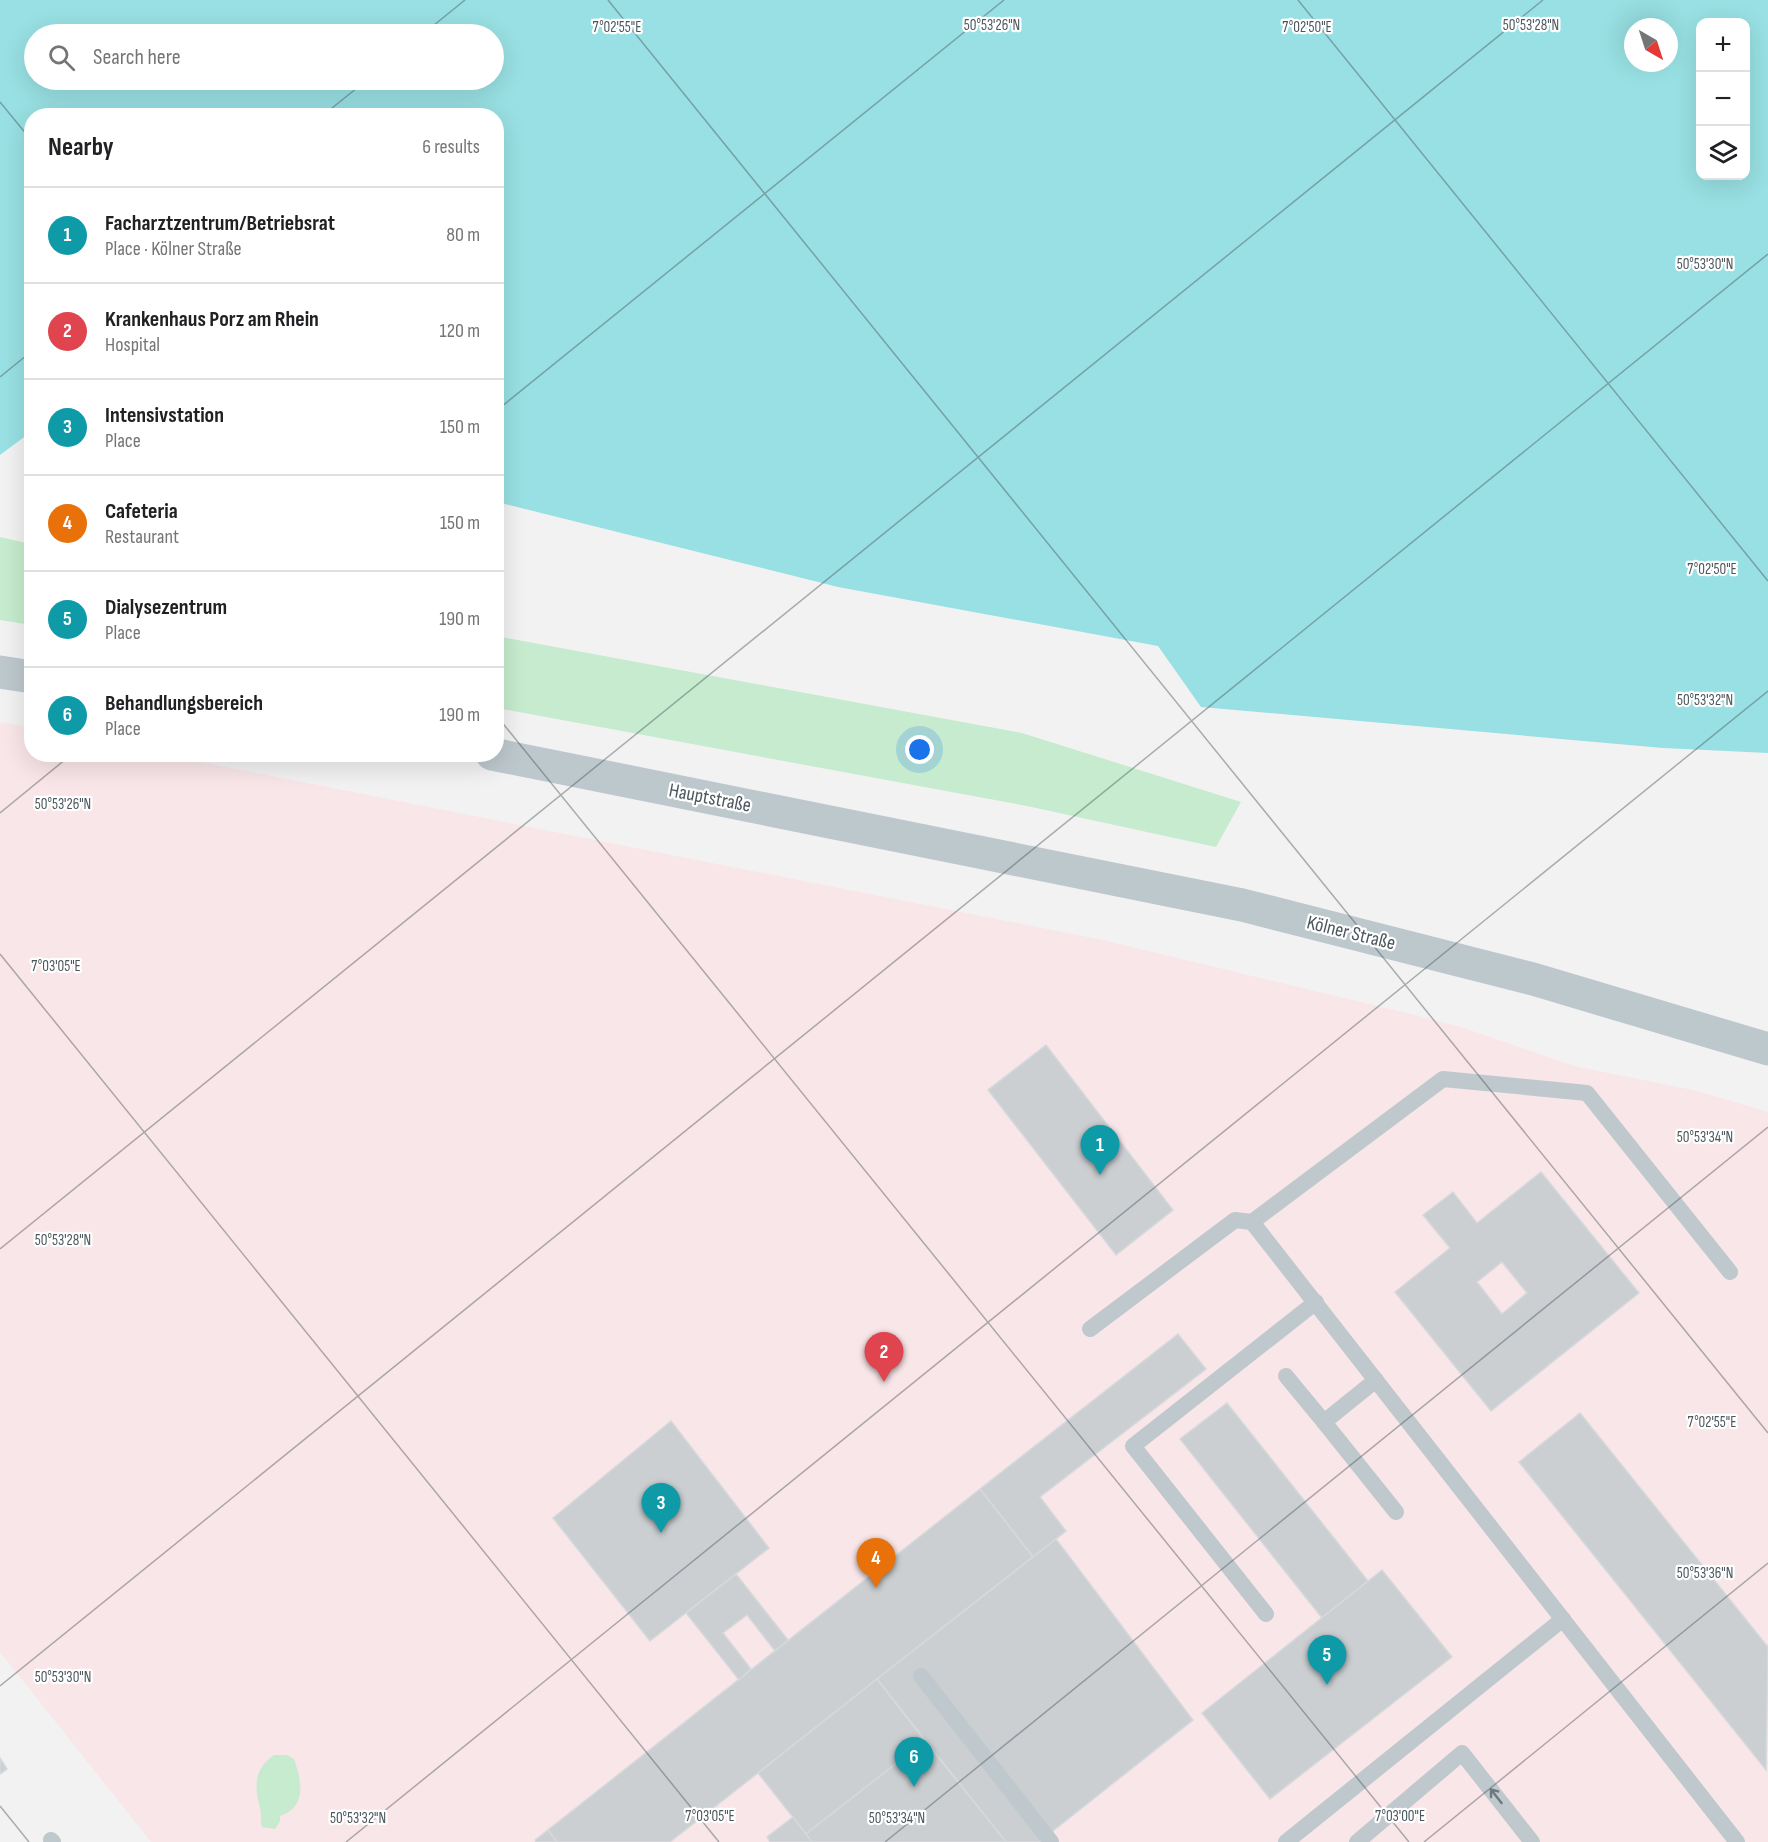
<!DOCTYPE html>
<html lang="en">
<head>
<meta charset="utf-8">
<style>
  :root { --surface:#fff; --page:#f2f2f2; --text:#202124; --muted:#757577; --line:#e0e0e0; --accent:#ea580c }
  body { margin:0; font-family:"Sofia Sans Condensed",sans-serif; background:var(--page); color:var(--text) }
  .controls { position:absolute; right:18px; top:18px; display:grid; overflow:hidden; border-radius:12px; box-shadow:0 6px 24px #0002 }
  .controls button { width:54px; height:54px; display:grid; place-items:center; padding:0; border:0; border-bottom:2px solid var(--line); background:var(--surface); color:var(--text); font:30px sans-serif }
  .compass { position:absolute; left:1624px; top:18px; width:54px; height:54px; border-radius:50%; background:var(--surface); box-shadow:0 6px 24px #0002; rotate:141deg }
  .you { position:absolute; left:920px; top:750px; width:21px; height:21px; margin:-15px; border:4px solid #fff; border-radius:50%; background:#1a73e8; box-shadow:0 0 0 9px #1a73e833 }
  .badge { display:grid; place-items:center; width:39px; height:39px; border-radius:50%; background:var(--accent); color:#fff; font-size:20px; font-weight:700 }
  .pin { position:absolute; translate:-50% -50px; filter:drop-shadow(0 2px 3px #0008) }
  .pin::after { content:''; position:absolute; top:32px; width:21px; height:18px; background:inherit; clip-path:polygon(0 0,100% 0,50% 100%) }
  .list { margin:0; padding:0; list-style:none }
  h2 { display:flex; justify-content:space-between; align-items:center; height:78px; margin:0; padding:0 24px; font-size:26px }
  h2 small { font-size:20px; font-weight:400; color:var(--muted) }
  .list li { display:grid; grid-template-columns:39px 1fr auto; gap:18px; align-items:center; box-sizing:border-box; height:96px; padding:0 24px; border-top:2px solid var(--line) }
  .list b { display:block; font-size:22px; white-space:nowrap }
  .list p { margin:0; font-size:20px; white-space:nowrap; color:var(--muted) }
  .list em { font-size:20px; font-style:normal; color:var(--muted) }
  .icon { flex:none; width:33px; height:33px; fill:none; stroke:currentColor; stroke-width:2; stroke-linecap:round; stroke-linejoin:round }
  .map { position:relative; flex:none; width:1768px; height:1842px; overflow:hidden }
  .search { position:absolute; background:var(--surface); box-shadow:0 6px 24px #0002; left:24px; top:24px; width:480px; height:66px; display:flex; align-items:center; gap:15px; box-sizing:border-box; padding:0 21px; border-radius:33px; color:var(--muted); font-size:22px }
  .panel { position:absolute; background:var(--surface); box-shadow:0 6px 24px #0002; left:24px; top:108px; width:480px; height:654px; border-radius:24px }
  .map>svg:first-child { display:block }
  .medical { fill:#f9e6e8 }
  .green { fill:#c6ebce }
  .water { fill:#98e0e3; fill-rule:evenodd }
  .building { fill:#cccfd2; stroke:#d6d9dc; stroke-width:1.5; fill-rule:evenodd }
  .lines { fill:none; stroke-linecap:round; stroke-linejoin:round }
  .lane { stroke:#bfc8cc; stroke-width:16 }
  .secondary { stroke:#bdc8cd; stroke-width:33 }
  .oneway { stroke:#6e797e }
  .ticks { fill:none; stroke:#4b575d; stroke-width:1.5; stroke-opacity:0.45 }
  .labels { text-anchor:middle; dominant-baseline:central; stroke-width:4.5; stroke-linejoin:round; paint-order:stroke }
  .street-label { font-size:20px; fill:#4b575d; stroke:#fff }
  .ticks-label { font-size:15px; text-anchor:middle; fill:#4b575d; stroke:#fff; stroke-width:4.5; stroke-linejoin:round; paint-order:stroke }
</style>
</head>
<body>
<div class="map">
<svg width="1768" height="1842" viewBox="0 0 1768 1842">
  <rect width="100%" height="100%" fill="#f3f2f2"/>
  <!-- medical -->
  <polygon class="medical" points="0,722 31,728 32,754 165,755 1103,940 1415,1015 1461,1027 1574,1066 1698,1091 1768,1112 1768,1842 151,1842 0,1652"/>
  <!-- green -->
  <g class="green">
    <polygon points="0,537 31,544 31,625 0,620"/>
    <polygon points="496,636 1022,733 1241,802 1216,847 1027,806 497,708"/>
    <path d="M 274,1755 L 287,1755 L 294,1759 C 302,1781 307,1807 280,1816 L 280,1821 L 275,1829 L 262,1827 C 260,1820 262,1814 260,1808 C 254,1786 254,1769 274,1755 Z"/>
  </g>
  <!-- water -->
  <path class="water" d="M 0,0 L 1768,0 L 1768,753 L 1663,748 L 1201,707 L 1158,646 L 838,587 L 497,502 L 496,116 L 32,116 L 31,432 L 0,455 ZM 1700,22 L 1746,22 L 1746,176 L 1700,176 ZM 1633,27 L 1669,27 L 1669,63 L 1633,63 ZM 34,34 L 494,34 L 494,80 L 34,80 Z"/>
  <!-- building -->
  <g class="building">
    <polygon points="1046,1045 1173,1210 1116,1255 988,1090"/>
    <path d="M 1541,1172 L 1639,1293 L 1491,1411 L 1395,1292 L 1450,1248 L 1423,1215 L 1453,1192 L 1477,1223 ZM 1502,1262 L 1527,1293 L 1502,1314 L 1477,1282 Z"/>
    <polygon points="1178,1334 1206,1369 1040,1497 1066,1531 1033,1557 980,1489"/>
    <polygon points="1227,1403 1368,1581 1322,1618 1180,1439"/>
    <polygon points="1580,1413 1768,1647 1766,1770 1519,1462"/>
    <polygon points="671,1421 769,1548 650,1641 553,1518"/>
    <polygon points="980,1489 1033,1557 670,1842 557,1842 548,1830"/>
    <polygon points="1056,1539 1193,1720 1039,1842 1006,1842 877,1679"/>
    <polygon points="1382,1570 1452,1657 1270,1799 1202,1713"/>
    <polygon points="736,1574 788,1640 775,1651 747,1615 723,1633 751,1669 739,1680 686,1613"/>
    <polygon points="877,1679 925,1741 806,1834 758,1773"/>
    <polygon points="925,1741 1006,1842 812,1842 806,1834"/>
    <polygon points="0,1758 7,1769 0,1774"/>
    <polygon points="793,1817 812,1842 770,1842 767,1837"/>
    <polygon points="548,1830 557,1842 536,1842 535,1840"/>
  </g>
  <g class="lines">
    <!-- lane -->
    <g class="lane">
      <polyline points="1252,1222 1737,1842"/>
      <polyline points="1090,1329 1235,1220 1252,1222 1443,1079 1587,1093 1730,1272"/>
      <polyline points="1286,1376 1324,1422"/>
      <polyline points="1376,1380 1324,1422 1396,1512"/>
      <polyline points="1266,1614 1133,1446 1316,1302"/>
      <polyline points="921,1676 1051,1842"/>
      <polyline points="51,1840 53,1842"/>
      <polyline points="1286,1842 1563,1619"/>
      <polyline points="1357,1842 1462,1753 1532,1842"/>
    </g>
    <!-- secondary -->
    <g class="secondary">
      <polyline points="0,672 32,677"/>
      <polyline points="492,754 1242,905 1533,979 1768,1049"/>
    </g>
  </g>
  <!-- one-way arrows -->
  <defs><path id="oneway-shaft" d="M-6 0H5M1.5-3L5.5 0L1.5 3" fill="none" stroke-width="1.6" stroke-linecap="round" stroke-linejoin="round" transform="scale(1.5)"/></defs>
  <use class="oneway" href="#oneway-shaft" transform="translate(1496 1796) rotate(-128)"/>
  <!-- ticks -->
  <path class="ticks" d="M 608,0 L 1768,1433M 1298,0 L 1768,581M 423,34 L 465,0M 0,102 L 32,141M 322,116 L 367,80M 0,377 L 32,351M 496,411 L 1004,0M 496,715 L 1409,1842M 0,813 L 72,754M 0,954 L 719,1842M 0,1249 L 1543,0M 0,1686 L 1768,254M 0,1806 L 29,1842M 346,1842 L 1768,691M 885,1842 L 1768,1127M 1424,1842 L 1768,1563"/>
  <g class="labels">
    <!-- street labels -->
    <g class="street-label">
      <text transform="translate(710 798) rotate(11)">Hauptstraße</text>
      <text transform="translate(1351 933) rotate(14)">Kölner Straße</text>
    </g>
  </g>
  <g class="ticks-label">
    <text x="992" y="30">50°53'26"N</text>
    <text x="1531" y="30">50°53'28"N</text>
    <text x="617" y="32">7°02'55"E</text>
    <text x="1307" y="32">7°02'50"E</text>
    <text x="1705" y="269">50°53'30"N</text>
    <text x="1712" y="574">7°02'50"E</text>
    <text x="1705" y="705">50°53'32"N</text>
    <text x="63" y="809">50°53'26"N</text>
    <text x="56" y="971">7°03'05"E</text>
    <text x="1705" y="1142">50°53'34"N</text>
    <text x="63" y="1245">50°53'28"N</text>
    <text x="1712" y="1427">7°02'55"E</text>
    <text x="1705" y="1578">50°53'36"N</text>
    <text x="63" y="1682">50°53'30"N</text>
    <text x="710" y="1821">7°03'05"E</text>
    <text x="1400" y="1821">7°03'00"E</text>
    <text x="358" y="1823">50°53'32"N</text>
    <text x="897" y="1823">50°53'34"N</text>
  </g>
</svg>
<div class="controls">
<button>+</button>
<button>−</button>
<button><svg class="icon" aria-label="layers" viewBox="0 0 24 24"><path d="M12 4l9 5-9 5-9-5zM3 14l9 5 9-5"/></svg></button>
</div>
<svg class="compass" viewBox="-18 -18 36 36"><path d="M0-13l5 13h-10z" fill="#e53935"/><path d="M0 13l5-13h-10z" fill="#757577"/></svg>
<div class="you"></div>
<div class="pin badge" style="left:1100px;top:1175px;background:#0f9aa8">1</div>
<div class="pin badge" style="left:884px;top:1382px;background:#e0444e">2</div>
<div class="pin badge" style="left:661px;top:1533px;background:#0f9aa8">3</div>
<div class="pin badge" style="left:876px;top:1588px;background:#e8710a">4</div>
<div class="pin badge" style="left:1327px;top:1685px;background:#0f9aa8">5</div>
<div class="pin badge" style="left:914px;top:1787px;background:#0f9aa8">6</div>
<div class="search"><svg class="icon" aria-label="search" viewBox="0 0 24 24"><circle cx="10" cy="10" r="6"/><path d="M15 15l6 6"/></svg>Search here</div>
<section class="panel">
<h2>Nearby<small>6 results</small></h2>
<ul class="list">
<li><span class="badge" style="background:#0f9aa8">1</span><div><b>Facharztzentrum/Betriebsrat</b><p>Place · Kölner Straße</p></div><em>80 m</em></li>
<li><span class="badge" style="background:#e0444e">2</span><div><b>Krankenhaus Porz am Rhein</b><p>Hospital</p></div><em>120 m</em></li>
<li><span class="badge" style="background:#0f9aa8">3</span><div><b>Intensivstation</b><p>Place</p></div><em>150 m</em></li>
<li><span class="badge" style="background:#e8710a">4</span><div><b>Cafeteria</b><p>Restaurant</p></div><em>150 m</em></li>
<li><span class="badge" style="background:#0f9aa8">5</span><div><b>Dialysezentrum</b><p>Place</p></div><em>190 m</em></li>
<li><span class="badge" style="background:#0f9aa8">6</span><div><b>Behandlungsbereich</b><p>Place</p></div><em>190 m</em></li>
</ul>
</section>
</div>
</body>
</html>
